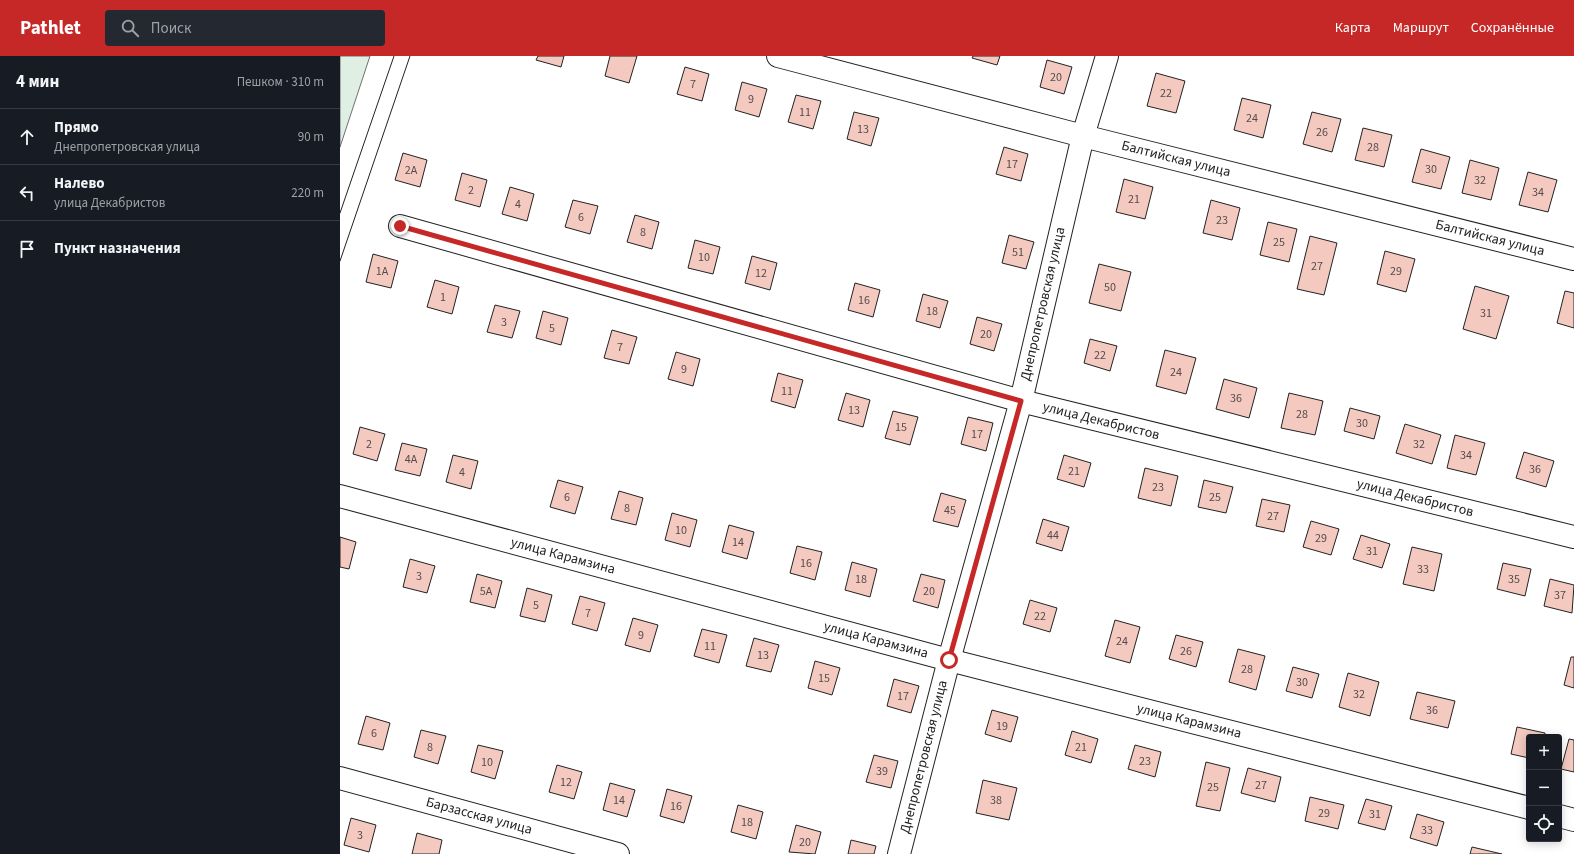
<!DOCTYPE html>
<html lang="ru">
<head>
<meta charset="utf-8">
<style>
  :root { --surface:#171b24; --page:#242831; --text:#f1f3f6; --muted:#9ea1a6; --line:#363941; --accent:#c62828 }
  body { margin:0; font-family:"Source Sans 3",sans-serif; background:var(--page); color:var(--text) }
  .controls { position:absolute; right:12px; bottom:12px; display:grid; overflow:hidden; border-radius:4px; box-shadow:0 2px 10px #0003 }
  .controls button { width:36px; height:36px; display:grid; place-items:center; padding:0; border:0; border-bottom:1px solid var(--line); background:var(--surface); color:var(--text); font:20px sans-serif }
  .stop { position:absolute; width:12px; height:12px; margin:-9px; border:3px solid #c62828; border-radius:50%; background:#fff }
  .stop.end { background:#c62828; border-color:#fff; box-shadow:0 1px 4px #0008 }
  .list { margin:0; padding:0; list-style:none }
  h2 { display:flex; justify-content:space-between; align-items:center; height:52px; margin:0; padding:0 16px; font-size:17px }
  h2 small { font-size:13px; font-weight:400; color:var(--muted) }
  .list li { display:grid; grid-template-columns:26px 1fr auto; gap:12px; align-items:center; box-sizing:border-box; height:56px; padding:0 16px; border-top:1px solid var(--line) }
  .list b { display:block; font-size:15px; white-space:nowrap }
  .list p { margin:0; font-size:13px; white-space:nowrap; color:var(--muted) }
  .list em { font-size:13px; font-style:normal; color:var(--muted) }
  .icon { flex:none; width:22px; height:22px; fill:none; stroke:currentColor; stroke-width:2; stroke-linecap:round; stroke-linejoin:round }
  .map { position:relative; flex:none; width:1234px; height:798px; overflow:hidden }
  header { display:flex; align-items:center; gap:24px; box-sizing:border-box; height:56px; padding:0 20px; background:var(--accent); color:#fff }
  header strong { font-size:19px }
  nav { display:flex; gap:22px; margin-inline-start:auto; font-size:14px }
  .search { width:280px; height:36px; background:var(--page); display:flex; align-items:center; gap:10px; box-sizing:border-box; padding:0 14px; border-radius:4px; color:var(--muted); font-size:15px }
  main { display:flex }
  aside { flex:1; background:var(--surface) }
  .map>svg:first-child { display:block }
  .green { fill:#e0efe3; stroke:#6f6f6f }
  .building { fill:#f3c9c0; stroke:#222 }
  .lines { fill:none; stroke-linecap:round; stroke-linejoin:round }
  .minor-casing { stroke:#222; stroke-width:24 }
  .minor { stroke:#fff; stroke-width:22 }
  .tram { stroke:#222; stroke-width:1 }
  .route { stroke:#c62828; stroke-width:5 }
  .labels { text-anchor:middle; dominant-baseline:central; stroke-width:3; stroke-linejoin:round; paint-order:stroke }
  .number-label { font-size:12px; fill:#564c4a }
  .street-label { font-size:14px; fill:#222; stroke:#fff }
</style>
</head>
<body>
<header>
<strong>Pathlet</strong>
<div class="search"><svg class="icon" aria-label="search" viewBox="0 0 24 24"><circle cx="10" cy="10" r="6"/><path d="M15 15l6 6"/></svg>Поиск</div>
<nav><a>Карта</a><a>Маршрут</a><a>Сохранённые</a></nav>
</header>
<main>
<aside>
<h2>4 мин<small>Пешком · 310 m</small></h2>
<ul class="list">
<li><svg class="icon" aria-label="ahead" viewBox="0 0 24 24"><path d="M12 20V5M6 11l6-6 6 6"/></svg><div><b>Прямо</b><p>Днепропетровская улица</p></div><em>90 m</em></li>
<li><svg class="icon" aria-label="left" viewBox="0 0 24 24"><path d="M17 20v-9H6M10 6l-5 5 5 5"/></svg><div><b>Налево</b><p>улица Декабристов</p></div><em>220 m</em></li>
<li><svg class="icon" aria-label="arrive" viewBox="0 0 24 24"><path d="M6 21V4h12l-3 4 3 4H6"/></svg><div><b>Пункт назначения</b></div></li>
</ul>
</aside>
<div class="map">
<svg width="1234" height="798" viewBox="0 0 1234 798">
  <rect width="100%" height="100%" fill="#fff"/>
  <!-- green -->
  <polygon class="green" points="0,0 30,0 0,91"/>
  <!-- building -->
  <g class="building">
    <polygon points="198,0 224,0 221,11 196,4"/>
    <polygon points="270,0 297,0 289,27 265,20"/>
    <polygon points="633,0 660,0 657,9 632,2"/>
    <polygon points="707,4 732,11 724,38 700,31"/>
    <polygon points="345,11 369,18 362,45 337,38"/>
    <polygon points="816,17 845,25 836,57 807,50"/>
    <polygon points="402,26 427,33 419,61 395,54"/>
    <polygon points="456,39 481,45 473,73 448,66"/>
    <polygon points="902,42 931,49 923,82 894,74"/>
    <polygon points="514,56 539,62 531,90 507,83"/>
    <polygon points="972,56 1001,63 992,96 963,88"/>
    <polygon points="1023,72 1052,79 1044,111 1015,104"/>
    <polygon points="664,91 688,98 681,125 656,118"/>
    <polygon points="1081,93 1110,101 1101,133 1072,126"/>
    <polygon points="63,97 87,104 80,131 55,124"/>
    <polygon points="1130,104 1159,112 1151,144 1122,137"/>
    <polygon points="1188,116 1217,124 1208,156 1179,149"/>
    <polygon points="122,117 147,124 140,151 115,144"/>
    <polygon points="784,123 813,131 805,163 776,156"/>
    <polygon points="170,131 194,138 187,165 162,158"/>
    <polygon points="233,144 258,150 250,178 225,171"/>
    <polygon points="871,144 900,152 892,184 863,177"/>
    <polygon points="295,159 319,166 312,193 287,186"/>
    <polygon points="928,166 957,173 949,206 920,199"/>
    <polygon points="669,179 694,186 686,213 662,207"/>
    <polygon points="970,180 997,187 984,239 957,233"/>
    <polygon points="355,184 380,191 373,218 348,212"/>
    <polygon points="1045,195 1075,203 1066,236 1037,228"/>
    <polygon points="33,198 58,205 51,232 26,226"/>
    <polygon points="412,200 437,207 430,234 405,227"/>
    <polygon points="759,208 791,216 781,255 749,247"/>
    <polygon points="95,224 119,231 112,258 87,251"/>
    <polygon points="515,227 540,234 533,261 508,254"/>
    <polygon points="1135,230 1169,240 1156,283 1123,273"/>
    <polygon points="1225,235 1234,237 1234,272 1217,267"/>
    <polygon points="583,238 608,245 600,272 576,265"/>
    <polygon points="155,249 180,255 172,282 147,276"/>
    <polygon points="203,255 228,262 221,289 196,282"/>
    <polygon points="637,261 662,268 654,295 630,288"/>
    <polygon points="272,274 297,281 289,308 264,302"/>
    <polygon points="750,283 777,290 770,315 744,307"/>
    <polygon points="825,294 856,302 846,338 816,330"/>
    <polygon points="336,296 360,303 353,330 328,323"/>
    <polygon points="438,317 463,324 455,352 431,345"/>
    <polygon points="884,323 917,332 909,362 876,353"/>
    <polygon points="506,337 530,344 523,371 498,364"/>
    <polygon points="949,337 983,345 975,379 941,372"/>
    <polygon points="1010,352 1040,360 1034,383 1004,375"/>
    <polygon points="553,355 578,361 570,389 545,382"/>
    <polygon points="628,361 653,367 646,395 621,388"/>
    <polygon points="1065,368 1101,379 1092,408 1056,397"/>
    <polygon points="20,371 45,378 37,405 13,398"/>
    <polygon points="1115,379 1145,387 1136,419 1107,412"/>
    <polygon points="62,387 87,393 80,420 55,414"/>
    <polygon points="1184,396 1214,405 1206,431 1176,422"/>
    <polygon points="113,399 138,405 131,433 106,426"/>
    <polygon points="724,399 751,407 744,431 717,423"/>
    <polygon points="805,412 838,420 831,450 798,442"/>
    <polygon points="218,424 243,431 235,458 210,451"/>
    <polygon points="864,424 893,431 886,457 858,451"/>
    <polygon points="279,435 303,442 296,469 271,463"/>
    <polygon points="601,437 626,444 618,471 593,465"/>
    <polygon points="922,443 950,449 944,476 916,470"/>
    <polygon points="332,457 357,464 350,491 325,484"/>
    <polygon points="703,463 729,471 722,495 696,487"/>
    <polygon points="971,465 999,473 991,499 963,491"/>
    <polygon points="389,469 414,476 407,503 382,496"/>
    <polygon points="1021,479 1050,488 1042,512 1013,503"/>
    <polygon points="0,481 16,486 9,513 0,511"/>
    <polygon points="457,490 482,496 475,524 450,517"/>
    <polygon points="1072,491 1102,498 1094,535 1063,528"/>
    <polygon points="70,503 95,510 87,537 63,531"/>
    <polygon points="512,506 537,513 530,541 505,534"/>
    <polygon points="1163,507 1191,513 1185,540 1157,533"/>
    <polygon points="137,518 162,525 155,552 130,546"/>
    <polygon points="581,518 605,524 598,552 573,545"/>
    <polygon points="1210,523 1234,529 1232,557 1204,550"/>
    <polygon points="187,532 212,539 205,566 180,560"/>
    <polygon points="240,540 265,547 257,575 232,568"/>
    <polygon points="690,544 717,552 710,576 683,568"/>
    <polygon points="293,562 318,569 310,596 285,589"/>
    <polygon points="775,564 800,571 790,607 765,600"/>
    <polygon points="362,573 387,579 379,607 354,600"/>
    <polygon points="836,579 863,586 856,611 829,603"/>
    <polygon points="414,582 439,589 431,616 406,610"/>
    <polygon points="898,593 925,600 916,634 889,626"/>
    <polygon points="1231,601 1234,601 1234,632 1224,629"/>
    <polygon points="475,605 500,612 492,639 468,632"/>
    <polygon points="953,611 979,618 972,642 946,635"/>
    <polygon points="1008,617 1039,626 1030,660 999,651"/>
    <polygon points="554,623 579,630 571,657 547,650"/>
    <polygon points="1077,636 1115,645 1108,672 1070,663"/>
    <polygon points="652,654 678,661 671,686 645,678"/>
    <polygon points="26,660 50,667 43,694 18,688"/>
    <polygon points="1177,671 1205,677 1205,681 1189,681 1189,702 1171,698"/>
    <polygon points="81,674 106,680 98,708 74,701"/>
    <polygon points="732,675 758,683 751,707 725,699"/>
    <polygon points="1229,683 1234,684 1234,716 1221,713"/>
    <polygon points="138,689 163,695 155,723 131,716"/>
    <polygon points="795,689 821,696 815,721 788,713"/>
    <polygon points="534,699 558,705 551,732 526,726"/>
    <polygon points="866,706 890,712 880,755 856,750"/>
    <polygon points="217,709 242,716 234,743 209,736"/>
    <polygon points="908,712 941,721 935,746 901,737"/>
    <polygon points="643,724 677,732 669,764 636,757"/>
    <polygon points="270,727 295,734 287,761 263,754"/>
    <polygon points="327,733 352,740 344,767 320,760"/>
    <polygon points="970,741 1004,749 998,773 965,765"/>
    <polygon points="1026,743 1052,750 1045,774 1018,767"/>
    <polygon points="398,749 423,756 416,783 391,776"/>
    <polygon points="1077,758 1104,766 1097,790 1070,782"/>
    <polygon points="11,762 36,769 29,796 4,789"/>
    <polygon points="456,769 481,776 475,798 449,796"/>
    <polygon points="77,777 102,784 99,798 72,798"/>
    <polygon points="511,784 536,790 534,798 508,798"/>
    <polygon points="1132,791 1162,798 1130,798"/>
  </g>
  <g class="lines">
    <defs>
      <g id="minor">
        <polyline points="438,0 743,80 1234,203"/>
        <polyline points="60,170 681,345 1234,481"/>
        <polyline points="0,440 609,604 1189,752"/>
        <polyline points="0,722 278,798"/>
        <polyline points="1219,760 1234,764"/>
        <polyline points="559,798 609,604 681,345 743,80 767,0"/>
      </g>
    </defs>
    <!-- minor casing -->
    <use href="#minor" class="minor-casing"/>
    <!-- minor -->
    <use href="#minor" class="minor"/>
    <!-- tram -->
    <g class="tram">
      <polyline points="0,157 54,0"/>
      <polyline points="0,205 70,0"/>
    </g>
  </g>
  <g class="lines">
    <!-- route -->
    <polyline class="route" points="60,170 681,345 609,604"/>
  </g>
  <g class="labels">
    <!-- number labels -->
    <g class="number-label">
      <text x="716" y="21">20</text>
      <text x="353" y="28">7</text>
      <text x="826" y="37">22</text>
      <text x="411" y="43">9</text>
      <text x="465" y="56">11</text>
      <text x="912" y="62">24</text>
      <text x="523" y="73">13</text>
      <text x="982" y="76">26</text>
      <text x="1033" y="91">28</text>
      <text x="672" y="108">17</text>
      <text x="1091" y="113">30</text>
      <text x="71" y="114">2А</text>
      <text x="1140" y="124">32</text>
      <text x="131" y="134">2</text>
      <text x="1198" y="136">34</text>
      <text x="794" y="143">21</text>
      <text x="178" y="148">4</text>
      <text x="241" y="161">6</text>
      <text x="882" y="164">23</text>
      <text x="303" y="176">8</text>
      <text x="939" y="186">25</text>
      <text x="678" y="196">51</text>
      <text x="364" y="201">10</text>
      <text x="977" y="210">27</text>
      <text x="42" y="215">1А</text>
      <text x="1056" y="215">29</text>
      <text x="421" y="217">12</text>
      <text x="770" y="231">50</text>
      <text x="103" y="241">1</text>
      <text x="524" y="244">16</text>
      <text x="592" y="255">18</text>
      <text x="1146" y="257">31</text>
      <text x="164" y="266">3</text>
      <text x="212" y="272">5</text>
      <text x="646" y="278">20</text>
      <text x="280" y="291">7</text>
      <text x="760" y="299">22</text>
      <text x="344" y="313">9</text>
      <text x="836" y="316">24</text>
      <text x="447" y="335">11</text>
      <text x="896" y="342">36</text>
      <text x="514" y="354">13</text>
      <text x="962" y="358">28</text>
      <text x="1022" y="367">30</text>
      <text x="561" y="371">15</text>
      <text x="637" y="378">17</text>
      <text x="29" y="388">2</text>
      <text x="1079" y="388">32</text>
      <text x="1126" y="399">34</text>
      <text x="71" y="403">4А</text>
      <text x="1195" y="413">36</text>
      <text x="734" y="415">21</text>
      <text x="122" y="416">4</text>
      <text x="818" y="431">23</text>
      <text x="227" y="441">6</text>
      <text x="875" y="441">25</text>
      <text x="287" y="452">8</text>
      <text x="610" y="454">45</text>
      <text x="933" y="460">27</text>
      <text x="341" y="474">10</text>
      <text x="713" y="479">44</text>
      <text x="981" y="482">29</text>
      <text x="398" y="486">14</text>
      <text x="1032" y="495">31</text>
      <text x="466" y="507">16</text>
      <text x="1083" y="513">33</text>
      <text x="79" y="520">3</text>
      <text x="521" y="523">18</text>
      <text x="1174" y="523">35</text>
      <text x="146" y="535">5А</text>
      <text x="589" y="535">20</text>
      <text x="1220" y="539">37</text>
      <text x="196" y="549">5</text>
      <text x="248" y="557">7</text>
      <text x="700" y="560">22</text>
      <text x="301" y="579">9</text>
      <text x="782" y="585">24</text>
      <text x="370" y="590">11</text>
      <text x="846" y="595">26</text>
      <text x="423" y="599">13</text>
      <text x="907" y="613">28</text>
      <text x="484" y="622">15</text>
      <text x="962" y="626">30</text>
      <text x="1019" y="638">32</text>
      <text x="563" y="640">17</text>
      <text x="1092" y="654">36</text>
      <text x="662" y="670">19</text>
      <text x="34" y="677">6</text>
      <text x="90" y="691">8</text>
      <text x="741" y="691">21</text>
      <text x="805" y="705">23</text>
      <text x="147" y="706">10</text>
      <text x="542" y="715">39</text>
      <text x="226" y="726">12</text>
      <text x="921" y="729">27</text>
      <text x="873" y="731">25</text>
      <text x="279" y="744">14</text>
      <text x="656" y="744">38</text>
      <text x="336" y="750">16</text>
      <text x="984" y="757">29</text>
      <text x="1035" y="758">31</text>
      <text x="407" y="766">18</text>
      <text x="1087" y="774">33</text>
      <text x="20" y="779">3</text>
      <text x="465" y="786">20</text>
    </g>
    <!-- street labels -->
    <g class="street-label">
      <text transform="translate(836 103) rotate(14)">Балтийская улица</text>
      <text transform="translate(1150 182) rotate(14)">Балтийская улица</text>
      <text transform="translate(703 248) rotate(-77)">Днепропетровская улица</text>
      <text transform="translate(761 365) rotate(14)">улица Декабристов</text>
      <text transform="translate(1075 442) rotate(14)">улица Декабристов</text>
      <text transform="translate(223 500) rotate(15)">улица Карамзина</text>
      <text transform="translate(536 584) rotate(15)">улица Карамзина</text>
      <text transform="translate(849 665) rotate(14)">улица Карамзина</text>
      <text transform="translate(584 701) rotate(-76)">Днепропетровская улица</text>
      <text transform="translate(139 760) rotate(15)">Барзасская улица</text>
    </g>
  </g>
</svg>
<div class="controls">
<button>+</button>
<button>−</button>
<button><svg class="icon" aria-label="locate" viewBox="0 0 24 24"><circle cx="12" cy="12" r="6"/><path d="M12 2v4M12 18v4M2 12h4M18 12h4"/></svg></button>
</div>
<div class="stop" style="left:609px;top:604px"></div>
<div class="stop end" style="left:60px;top:170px"></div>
</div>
</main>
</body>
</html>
